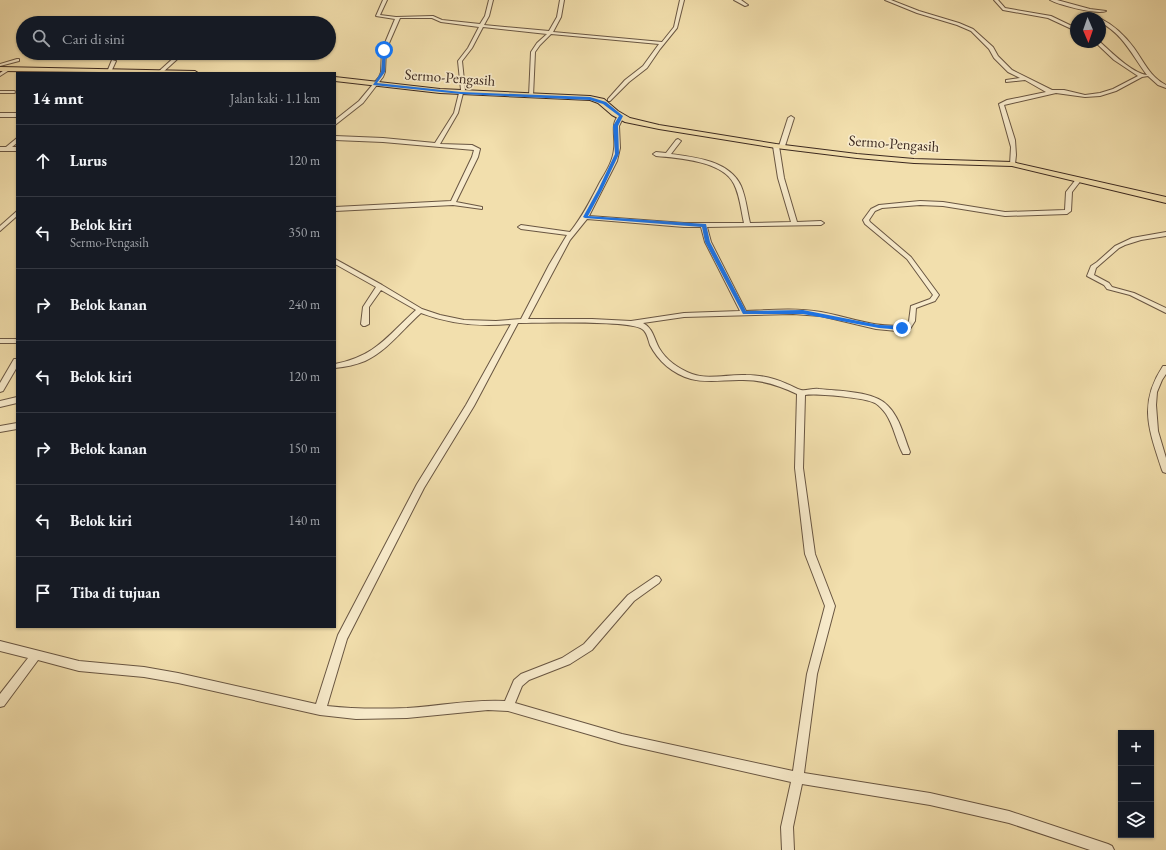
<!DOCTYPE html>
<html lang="id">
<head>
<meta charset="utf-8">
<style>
  :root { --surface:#171b24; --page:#242831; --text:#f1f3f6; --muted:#9ea1a6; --line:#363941 }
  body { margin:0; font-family:"EB Garamond",serif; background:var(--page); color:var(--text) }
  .controls { position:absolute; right:12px; bottom:12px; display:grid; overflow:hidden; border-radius:0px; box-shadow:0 1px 3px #0004 }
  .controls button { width:36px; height:36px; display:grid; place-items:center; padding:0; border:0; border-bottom:1px solid var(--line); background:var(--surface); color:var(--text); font:20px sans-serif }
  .compass { position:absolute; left:1070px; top:12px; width:36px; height:36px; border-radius:50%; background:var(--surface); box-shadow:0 1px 3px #0004; rotate:178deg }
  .stop { position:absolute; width:12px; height:12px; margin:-9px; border:3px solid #1a73e8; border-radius:50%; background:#fff }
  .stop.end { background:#1a73e8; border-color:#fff; box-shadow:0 1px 4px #0008 }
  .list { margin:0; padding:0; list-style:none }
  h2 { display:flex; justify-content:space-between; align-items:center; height:52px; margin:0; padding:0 16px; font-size:17px }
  h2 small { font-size:13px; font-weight:400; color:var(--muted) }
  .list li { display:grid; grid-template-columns:26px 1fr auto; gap:12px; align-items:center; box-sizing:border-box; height:72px; padding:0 16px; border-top:1px solid var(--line) }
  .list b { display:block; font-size:15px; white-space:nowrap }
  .list p { margin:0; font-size:13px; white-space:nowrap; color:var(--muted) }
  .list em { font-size:13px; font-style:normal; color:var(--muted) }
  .icon { flex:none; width:22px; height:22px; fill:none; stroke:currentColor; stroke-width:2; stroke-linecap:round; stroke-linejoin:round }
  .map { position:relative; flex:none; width:1166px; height:850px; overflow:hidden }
  .search { position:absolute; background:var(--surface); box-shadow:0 1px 3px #0004; left:16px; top:16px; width:320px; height:44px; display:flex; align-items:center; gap:10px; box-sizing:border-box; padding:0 14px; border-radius:22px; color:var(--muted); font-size:15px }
  .panel { position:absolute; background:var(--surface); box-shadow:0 1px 3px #0004; left:16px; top:72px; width:320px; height:556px; border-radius:0px }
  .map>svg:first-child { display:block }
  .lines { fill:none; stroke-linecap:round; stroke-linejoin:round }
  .minor-casing { stroke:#695642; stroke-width:2 }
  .primary-casing { stroke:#3b281f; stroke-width:2 }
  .minor { fill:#f7eaca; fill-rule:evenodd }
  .primary { fill:#f2dfad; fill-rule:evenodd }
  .route { fill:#1a73e8 }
  .labels { text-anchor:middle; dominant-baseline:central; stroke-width:3.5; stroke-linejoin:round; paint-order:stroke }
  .far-street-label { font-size:15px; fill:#3b281f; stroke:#f7eaca }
</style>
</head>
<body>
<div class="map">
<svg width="1166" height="850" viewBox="0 0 1166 850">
  <rect width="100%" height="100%" fill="#f2dfad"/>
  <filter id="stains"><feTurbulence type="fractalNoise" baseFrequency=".005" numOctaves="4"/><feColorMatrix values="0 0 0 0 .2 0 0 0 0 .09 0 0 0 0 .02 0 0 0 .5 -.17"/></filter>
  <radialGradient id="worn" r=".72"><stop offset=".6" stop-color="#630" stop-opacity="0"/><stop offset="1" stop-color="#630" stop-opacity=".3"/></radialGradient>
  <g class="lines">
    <defs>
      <g id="minor">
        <polygon points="383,0 387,0 380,15 396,17 433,16 442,20 480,24 485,16 489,0 493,0 489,16 484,25 549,31 557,17 560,0 564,0 561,17 553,32 662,42 674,27 680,0 684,0 677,28 660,49 647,68 629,82 610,101 608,101 608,99 625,80 643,66 659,44 551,34 540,45 535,52 533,96 531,97 529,96 531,52 537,43 547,34 483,27 472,48 462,61 465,90 463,93 458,113 440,144 472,145 480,149 478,157 456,202 482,207 482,209 453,205 335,211 335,207 451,201 472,157 474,150 383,142 335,140 335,136 383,138 435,143 454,113 459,93 461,90 458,61 468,48 479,27 441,22 432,18 400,18 386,50 385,72 383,77 363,103 335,125 335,120 359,101 379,77 381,72 382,50 395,19 376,16"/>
        <polygon points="734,0 741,0 748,5 745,6"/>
        <path d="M 885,0 L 891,0 L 919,11 L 959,23 L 973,29 L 993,47 L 998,56 L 1012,70 L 1052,90 L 1064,90 L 1085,95 L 1100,93 L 1113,89 L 1138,76 L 1114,60 L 1095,42 L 1100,42 C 1111,52 1132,73 1147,75 C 1132,55 1123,34 1100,22 L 1100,19 L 1101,19 C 1115,26 1125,36 1134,48 C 1144,62 1150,77 1166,85 L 1166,88 L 1158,85 L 1148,76 L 1142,77 L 1116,91 L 1100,96 L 1085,97 L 1056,93 L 1004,105 L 1015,140 L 1016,155 L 1015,164 L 1010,165 L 1011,147 L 1009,140 L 999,104 L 1007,100 L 1046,92 L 1025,80 L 1006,82 L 1006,80 L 1020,78 L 1008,72 L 994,58 L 989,49 L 971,31 L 957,25 L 917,13 Z"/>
        <polygon points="994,0 998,0 1005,8 1051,16 1076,28 1076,31 1048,18 1003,10"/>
        <path d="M 1050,0 L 1057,0 L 1090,9 L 1106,11 C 1097,15 1059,5 1050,0 Z"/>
        <polygon points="179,53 184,53 162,73 157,73"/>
        <polygon points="17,59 19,59 19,61 0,66 0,64"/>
        <polygon points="112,60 116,61 111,72 107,72"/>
        <polygon points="7,68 11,69 0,76 0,73"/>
        <polygon points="0,91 14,91 16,92 14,93 0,93"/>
        <rect x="0" y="113" width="17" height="4"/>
        <path d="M 621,114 L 624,116 L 619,126 L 620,148 L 617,161 L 589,216 L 684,223 L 744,223 C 741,210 740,196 734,184 C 723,161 679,158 656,156 L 653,154 L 656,152 L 666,153 L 676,140 L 678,139 L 681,141 L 671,154 C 695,157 730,161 741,186 C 746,198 747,210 750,223 L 791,222 L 778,178 L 773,146 L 776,144 L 779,146 L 784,178 L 797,222 L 821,221 L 824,223 L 821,225 L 707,227 L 711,242 L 746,311 C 771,310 796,308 821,312 C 849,317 876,329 906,325 L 909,321 L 911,306 L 930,299 L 933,295 L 907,259 L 865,224 L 863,220 L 871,209 L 879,205 L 920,201 L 943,202 L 1005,212 L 1065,210 L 1066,192 L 1077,178 L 1082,179 L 1072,192 L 1071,211 L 1067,214 L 1005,216 L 943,206 L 920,205 L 882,208 L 875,211 L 869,220 L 870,222 L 911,257 L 939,295 L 935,301 L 916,308 L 915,321 L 910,329 L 897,331 L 876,329 L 821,316 L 793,314 L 684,317 L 643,323 C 653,328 654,339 659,348 C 666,360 679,369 692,374 C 708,380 729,374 746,375 C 760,375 774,378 787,384 C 791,385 796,389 801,390 C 806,391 813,388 819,389 C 838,391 875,391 888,406 C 900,418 904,437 910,452 L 909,454 L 903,454 C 896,441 894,426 886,414 C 883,410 880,406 875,403 C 865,398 817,393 805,395 L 803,468 L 815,554 L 835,606 L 817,674 L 804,773 L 930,793 L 1009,811 L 1108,844 L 1112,846 L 1114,850 L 1090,850 L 1009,823 L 930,805 L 802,784 L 793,827 L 794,850 L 782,850 L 781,827 L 791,782 L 622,744 L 508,711 L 488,710 L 407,718 L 356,719 L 320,715 L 178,683 L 144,677 L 79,671 L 38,660 L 4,706 L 0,707 L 0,694 L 28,658 L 0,651 L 0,641 L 79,661 L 144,667 L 178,673 L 316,704 L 338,635 L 417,484 L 466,405 L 511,324 C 480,327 450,324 421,313 C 403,329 387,351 365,361 C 355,365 345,367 335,368 L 335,364 C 376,356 387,336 416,310 L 381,290 L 369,307 L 369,324 L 365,326 L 363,326 L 361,324 L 363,307 L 376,287 L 335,264 L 335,259 L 382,285 L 422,309 L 440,315 L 464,320 L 496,321 L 521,319 L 549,265 L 567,235 L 521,229 L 518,227 L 521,225 L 570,232 C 583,216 590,201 600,182 C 606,172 613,161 614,149 C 616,138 609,121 621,114 ZM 587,219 L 684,227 L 701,227 L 705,242 L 740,311 L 684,313 L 631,321 L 592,319 L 528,319 L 570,240 ZM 518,323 C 539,323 630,320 642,329 C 647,332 648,339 650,345 C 658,361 673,374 691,379 C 706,383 723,380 739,380 C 760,379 778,385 797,394 L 795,468 L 805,554 L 825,606 L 807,674 L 793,771 L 622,734 L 515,703 L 522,686 L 529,680 L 570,664 L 592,650 L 634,601 L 659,583 L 661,580 L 659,577 L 656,576 L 628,595 L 584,644 L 562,658 L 521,674 L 514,680 L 505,701 C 472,699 440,706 407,708 C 380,709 353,709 327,706 L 347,639 L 424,488 L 474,406 Z"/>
        <polygon points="791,116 794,118 785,146 780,147 779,146 788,118"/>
        <polygon points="17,138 17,143 12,147 17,147 17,151 0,151 0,147 6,147"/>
        <polygon points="17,211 17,216 0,231 0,226"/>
        <polygon points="1166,232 1166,236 1141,240 1125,245 1119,248 1096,268 1094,275 1109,283 1112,287 1134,293 1166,308 1166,313 1130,295 1107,289 1104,285 1087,276 1091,266 1097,262 1115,246 1132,238"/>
        <rect x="0" y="339" width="17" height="4"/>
        <polygon points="14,359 17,359 17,367 3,391 0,392 0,383"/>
        <path d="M 1163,366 L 1166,366 L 1166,374 L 1162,380 L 1157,392 L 1156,405 L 1158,431 L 1166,458 L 1166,473 L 1163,472 L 1162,470 C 1149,430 1138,404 1163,366 Z"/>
        <polygon points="17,397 17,403 0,407 0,401"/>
        <polygon points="17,423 17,429 0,432 0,426"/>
      </g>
      <g id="primary">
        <polygon points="0,67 195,71 198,73 0,71"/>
        <polygon points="335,77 440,89 590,96 604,99 618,111 630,118 659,125 776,144 857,154 914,159 1012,162 1166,197 1166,203 1012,166 914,163 857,158 776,148 659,129 625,122 612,115 598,103 590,100 440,93 335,81"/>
      </g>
    </defs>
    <!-- minor casing -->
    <use href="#minor" class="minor-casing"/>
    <!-- primary casing -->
    <use href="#primary" class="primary-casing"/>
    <!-- minor -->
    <use href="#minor" class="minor"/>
    <!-- primary -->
    <use href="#primary" class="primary"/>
  </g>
  <!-- route -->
  <polygon class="route" points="384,49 386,50 385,72 377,83 461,92 590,97 606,102 623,116 618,126 619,154 602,190 588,216 706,224 710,242 746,311 803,310 879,325 902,326 904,328 902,330 879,328 803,314 743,314 705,242 702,227 585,218 583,217 598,190 615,154 613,126 619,116 603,104 590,100 461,94 373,85 381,72 383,50"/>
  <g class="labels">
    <!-- far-street labels -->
    <g class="far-street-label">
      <text transform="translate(450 77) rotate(4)">Sermo-Pengasih</text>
      <text transform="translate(894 143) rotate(4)">Sermo-Pengasih</text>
    </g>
  </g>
  <rect width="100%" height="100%" filter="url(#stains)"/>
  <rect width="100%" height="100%" fill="url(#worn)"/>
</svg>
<div class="controls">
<button>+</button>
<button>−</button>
<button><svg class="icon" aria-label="layers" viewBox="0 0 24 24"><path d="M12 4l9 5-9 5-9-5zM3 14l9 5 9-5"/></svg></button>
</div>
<svg class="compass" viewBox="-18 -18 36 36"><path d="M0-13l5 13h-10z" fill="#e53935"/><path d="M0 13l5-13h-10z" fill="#9ea1a6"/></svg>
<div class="stop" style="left:384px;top:50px"></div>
<div class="stop end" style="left:902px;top:328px"></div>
<div class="search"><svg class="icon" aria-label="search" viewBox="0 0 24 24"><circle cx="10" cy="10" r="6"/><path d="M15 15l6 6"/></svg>Cari di sini</div>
<section class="panel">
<h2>14 mnt<small>Jalan kaki · 1.1 km</small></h2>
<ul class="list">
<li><svg class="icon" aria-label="ahead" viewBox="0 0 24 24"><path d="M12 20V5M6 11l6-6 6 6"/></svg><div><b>Lurus</b></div><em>120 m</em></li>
<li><svg class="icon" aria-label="left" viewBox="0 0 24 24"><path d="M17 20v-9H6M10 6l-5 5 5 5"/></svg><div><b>Belok kiri</b><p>Sermo-Pengasih</p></div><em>350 m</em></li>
<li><svg class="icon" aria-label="right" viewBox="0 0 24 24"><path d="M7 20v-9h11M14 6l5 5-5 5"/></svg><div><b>Belok kanan</b></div><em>240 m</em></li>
<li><svg class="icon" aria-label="left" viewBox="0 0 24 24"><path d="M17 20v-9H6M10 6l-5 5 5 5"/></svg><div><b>Belok kiri</b></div><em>120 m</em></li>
<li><svg class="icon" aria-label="right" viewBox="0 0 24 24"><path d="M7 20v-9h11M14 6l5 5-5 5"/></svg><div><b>Belok kanan</b></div><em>150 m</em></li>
<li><svg class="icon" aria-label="left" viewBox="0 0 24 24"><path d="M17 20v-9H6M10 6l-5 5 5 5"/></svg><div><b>Belok kiri</b></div><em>140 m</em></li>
<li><svg class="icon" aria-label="arrive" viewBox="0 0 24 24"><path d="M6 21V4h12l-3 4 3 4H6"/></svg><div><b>Tiba di tujuan</b></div></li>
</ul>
</section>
</div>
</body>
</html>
